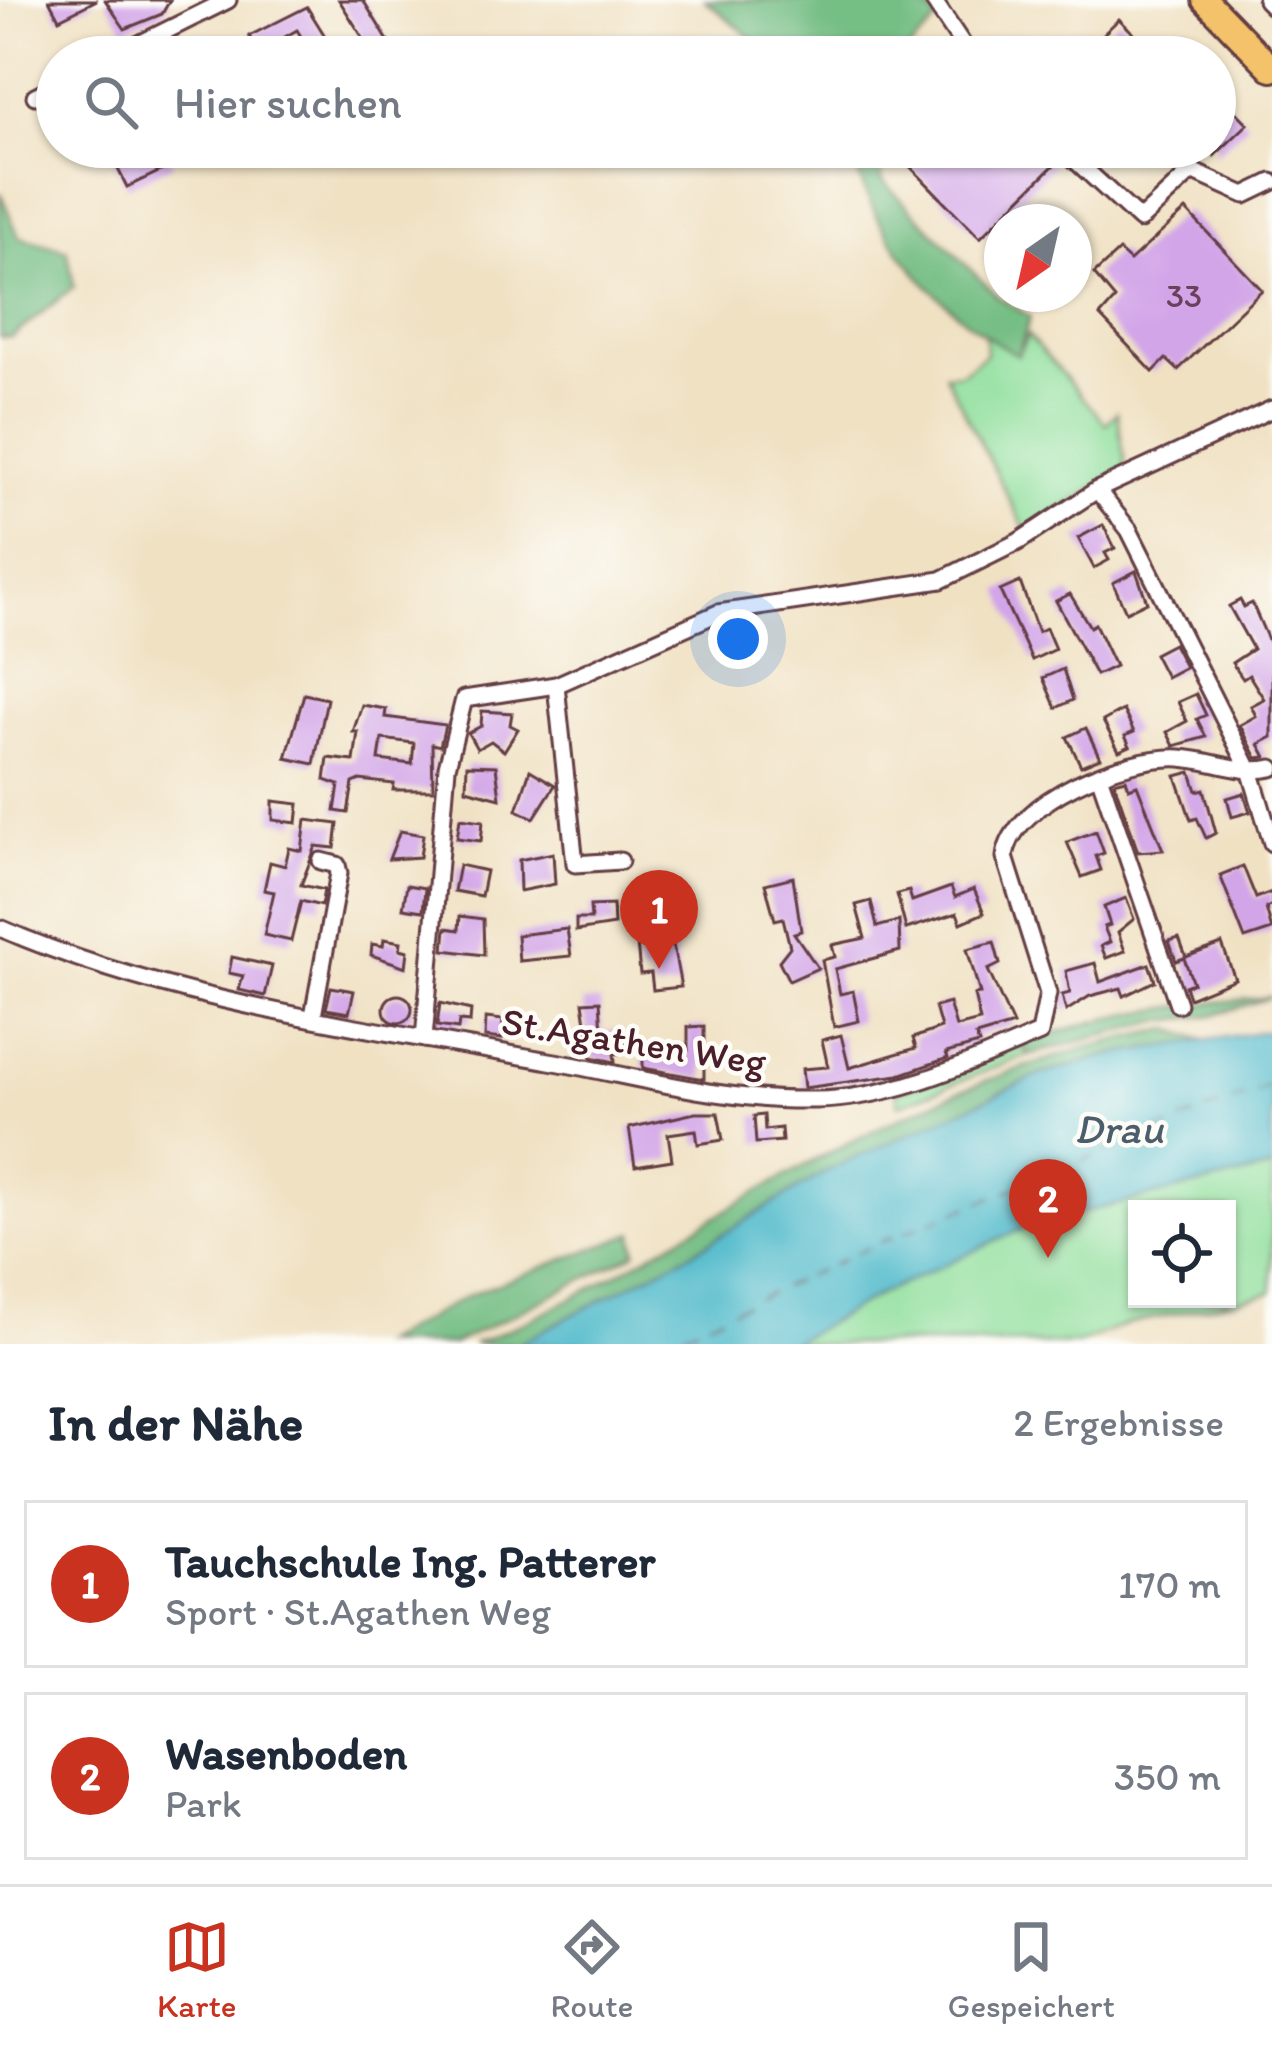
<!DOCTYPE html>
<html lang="de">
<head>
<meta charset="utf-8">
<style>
  :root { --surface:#fff; --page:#f6f6f7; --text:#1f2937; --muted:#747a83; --line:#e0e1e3; --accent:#c8321e }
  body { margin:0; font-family:Itim,sans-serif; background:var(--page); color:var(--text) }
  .controls { position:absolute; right:36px; bottom:36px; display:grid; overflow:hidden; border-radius:0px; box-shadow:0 3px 9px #0004 }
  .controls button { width:108px; height:108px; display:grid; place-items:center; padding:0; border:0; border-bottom:3px solid var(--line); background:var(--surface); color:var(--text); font:60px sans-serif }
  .compass { position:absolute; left:984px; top:204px; width:108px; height:108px; border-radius:50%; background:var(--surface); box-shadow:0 3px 9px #0004; rotate:214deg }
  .you { position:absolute; left:738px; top:639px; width:42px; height:42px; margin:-30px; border:9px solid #fff; border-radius:50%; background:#1a73e8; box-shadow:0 0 0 18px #1a73e833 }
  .badge { display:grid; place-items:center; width:78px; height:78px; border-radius:50%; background:var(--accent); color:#fff; font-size:39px; font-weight:700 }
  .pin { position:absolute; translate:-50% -99px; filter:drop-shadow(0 3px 6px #0008) }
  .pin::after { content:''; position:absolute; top:63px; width:42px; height:36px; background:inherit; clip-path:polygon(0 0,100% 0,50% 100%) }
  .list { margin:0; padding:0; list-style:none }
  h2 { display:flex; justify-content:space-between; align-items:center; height:156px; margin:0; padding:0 48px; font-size:51px }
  h2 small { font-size:39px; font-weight:400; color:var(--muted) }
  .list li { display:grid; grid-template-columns:78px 1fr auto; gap:36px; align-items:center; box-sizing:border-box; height:168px; margin:0 24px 24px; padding:0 24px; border:3px solid var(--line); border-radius:0px }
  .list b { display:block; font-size:45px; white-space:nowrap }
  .list p { margin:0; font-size:39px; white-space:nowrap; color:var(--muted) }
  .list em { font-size:39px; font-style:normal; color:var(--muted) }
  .icon { flex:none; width:66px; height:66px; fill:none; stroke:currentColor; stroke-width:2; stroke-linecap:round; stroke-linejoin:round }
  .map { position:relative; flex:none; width:1272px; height:1344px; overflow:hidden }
  .search { position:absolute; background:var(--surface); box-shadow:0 3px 9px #0004; left:36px; right:36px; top:36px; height:132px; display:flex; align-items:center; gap:30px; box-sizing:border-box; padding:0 42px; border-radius:66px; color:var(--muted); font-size:45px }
  .sheet { height:540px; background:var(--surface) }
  nav { display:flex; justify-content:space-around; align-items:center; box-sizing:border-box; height:168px; border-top:3px solid var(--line); background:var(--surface); font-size:33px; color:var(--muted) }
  nav a { display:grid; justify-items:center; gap:6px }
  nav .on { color:var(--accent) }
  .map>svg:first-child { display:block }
  .green { fill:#90df9d; stroke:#6d7f64; stroke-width:3; fill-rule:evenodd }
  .forest { fill:#74be84; stroke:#5f6e58; stroke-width:3 }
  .water { fill:#4eb9ca; stroke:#4c6c7a; stroke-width:3 }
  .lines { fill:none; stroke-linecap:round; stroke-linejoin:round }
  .ferry { stroke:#4c5d6b; stroke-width:3; stroke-dasharray:15 12; stroke-linecap:butt }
  .building { fill:#d2a4e8; fill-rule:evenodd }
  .street-casing { stroke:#633c42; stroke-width:21 }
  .primary-casing { stroke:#633c42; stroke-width:30 }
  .street { stroke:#fff; stroke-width:15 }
  .primary { stroke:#f3c26a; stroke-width:24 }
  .labels { text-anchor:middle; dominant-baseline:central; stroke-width:9; stroke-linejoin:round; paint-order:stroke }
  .number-label { font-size:33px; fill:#6c405a }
  .street-label { font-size:39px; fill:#4a1f2b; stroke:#fdfcf7 }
  .water-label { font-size:42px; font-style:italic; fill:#4c5d6b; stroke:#fdfcf7 }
</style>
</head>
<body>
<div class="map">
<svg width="1272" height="1344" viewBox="0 0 1272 1344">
  <rect width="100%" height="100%" fill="#fdfcf7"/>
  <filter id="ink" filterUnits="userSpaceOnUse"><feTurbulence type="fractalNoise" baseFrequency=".00833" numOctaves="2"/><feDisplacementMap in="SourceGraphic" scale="24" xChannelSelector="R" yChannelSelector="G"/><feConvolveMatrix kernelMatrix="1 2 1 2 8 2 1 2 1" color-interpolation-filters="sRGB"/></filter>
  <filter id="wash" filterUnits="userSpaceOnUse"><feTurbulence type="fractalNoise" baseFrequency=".004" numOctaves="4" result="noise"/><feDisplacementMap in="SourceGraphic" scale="48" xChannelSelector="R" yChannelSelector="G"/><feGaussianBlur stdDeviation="2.7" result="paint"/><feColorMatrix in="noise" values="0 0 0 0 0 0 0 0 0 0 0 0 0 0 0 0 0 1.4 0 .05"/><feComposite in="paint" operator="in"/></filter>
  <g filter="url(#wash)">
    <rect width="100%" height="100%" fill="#f0e1c3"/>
    <!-- green -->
    <g class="green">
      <polygon points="985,335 1018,354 1028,335 1106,424 1117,412 1126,468 1026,531 945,374 961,373 986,354"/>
      <polygon points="1022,1045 1028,1055 899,1105 896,1093"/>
      <path d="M 1272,1168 L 1272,1292 L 1128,1324 L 1078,1344 L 790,1344 L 878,1295 L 1033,1224 ZM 1137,1209 L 1227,1209 L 1227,1299 L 1137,1299 Z"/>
    </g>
    <!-- forest -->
    <g class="forest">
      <polygon points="705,0 919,0 938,20 902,57 775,57"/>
      <path d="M 851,147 L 879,147 L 882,180 L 998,297 L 1030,317 L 1018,355 C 941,313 870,235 851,147 Z"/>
      <polygon points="0,192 19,237 67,250 74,287 12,337 0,337"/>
      <path d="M 1272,997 L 1214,1015 L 1155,1022 L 1028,1055 L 1022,1045 C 1100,1013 1187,1004 1272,997 Z"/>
      <path d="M 1170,1029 L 1204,1040 L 1111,1055 L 1040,1075 L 829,1170 L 695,1251 L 517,1344 L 473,1344 C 580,1302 679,1236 779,1180 C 901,1112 1032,1053 1170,1029 Z"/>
      <polygon points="634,1233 636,1252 624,1259 453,1344 381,1344 469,1295"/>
    </g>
    <!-- water -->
    <polygon class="water" points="1272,1030 1272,1168 1033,1224 878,1295 790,1344 517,1344 695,1251 829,1170 1040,1075 1111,1055"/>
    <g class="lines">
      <!-- ferry -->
      <polyline class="ferry" points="659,1344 883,1241 1272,1085"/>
    </g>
    <g id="blocks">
      <!-- building -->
      <g class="building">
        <polygon points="49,0 97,0 59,19"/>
        <polygon points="105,0 170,0 162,14 125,29"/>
        <polygon points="339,0 363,0 398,57 375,57"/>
        <polygon points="307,7 338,57 314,57 297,30 271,45 279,57 262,57 249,36"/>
        <polygon points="1119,19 1142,42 1134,57 1080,57"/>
        <polygon points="1215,90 1248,124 1215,155"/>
        <polygon points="107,147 164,147 173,165 127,187"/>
        <polygon points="891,147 1025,147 1032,154 1037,149 1054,165 980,238"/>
        <polygon points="1186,210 1262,290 1178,370 1166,359 1153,372 1100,316 1115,299 1094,274 1119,251 1130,261"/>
        <polygon points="1103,525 1115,548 1105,553 1109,560 1094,568 1078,538"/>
        <polygon points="1136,571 1147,602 1126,612 1113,583"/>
        <polygon points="1020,582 1038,632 1046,628 1055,649 1032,660 1000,591"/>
        <polygon points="1070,594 1090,627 1095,624 1115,666 1096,675 1056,601"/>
        <polygon points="1240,600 1244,607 1252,603 1272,649 1272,737 1259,744 1266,757 1257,758 1240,725 1256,716 1251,706 1264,699 1249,675 1243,679 1232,663 1253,649 1229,606"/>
        <polygon points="1173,644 1185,667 1166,677 1154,654"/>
        <polygon points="1063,669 1073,700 1056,708 1043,678"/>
        <polygon points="304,694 327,699 314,764 286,758"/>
        <polygon points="1196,694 1206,715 1197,719 1206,737 1174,746 1167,732 1187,721 1178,702"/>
        <path d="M 362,705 L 386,709 L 385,717 L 445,725 L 440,746 L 432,744 L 433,790 L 393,790 L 394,784 L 360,780 L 353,783 L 348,813 L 335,811 L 339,785 L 325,780 L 328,758 L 354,761 L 358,732 L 353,732 ZM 382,739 L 414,743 L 412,764 L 379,760 Z"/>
        <polygon points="1123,710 1134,732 1125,736 1130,746 1119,751 1103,721"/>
        <polygon points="482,711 512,713 510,725 518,729 504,751 491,741 477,749 468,733 481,726"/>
        <polygon points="1086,728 1100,758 1081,766 1067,737"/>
        <polygon points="467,765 496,766 500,798 466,789"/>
        <polygon points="530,770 555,785 534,818 517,810"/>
        <polygon points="1191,772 1197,791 1204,789 1216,833 1206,838 1197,818 1191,820 1176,776"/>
        <polygon points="1126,779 1129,788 1137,785 1163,850 1138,852 1114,782"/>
        <polygon points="1244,793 1250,812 1232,817 1227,798"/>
        <polygon points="273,801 299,804 297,823 273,820"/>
        <polygon points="460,818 483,821 481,841 457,838"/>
        <polygon points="306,820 338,824 335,848 316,846 301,885 324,890 321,906 301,901 291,941 264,935 274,892 264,890 270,862 285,866 289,848 302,851"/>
        <polygon points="400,831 423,835 420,857 389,859"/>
        <polygon points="1096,831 1104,853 1096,856 1101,870 1082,877 1067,842"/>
        <polygon points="553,853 555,884 520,891 519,860"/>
        <polygon points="459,865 486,871 481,896 454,891"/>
        <polygon points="1243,866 1256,898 1272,892 1272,905 1266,908 1272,930 1245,939 1220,875"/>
        <polygon points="793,877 801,931 794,933 818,968 789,981 779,961 790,947 783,918 775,920 765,884"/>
        <polygon points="407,885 425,888 423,911 403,908"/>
        <polygon points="951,887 955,897 974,889 984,913 961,923 957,913 906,929 897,894 909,891 912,901"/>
        <polygon points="1126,898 1134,919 1118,932 1125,951 1106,958 1101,946 1110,942 1104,927 1110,925 1104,907"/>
        <polygon points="871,901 877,927 899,921 900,951 835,969 840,994 853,991 859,1021 834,1027 822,960 835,957 832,945 865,938 856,905"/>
        <polygon points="613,905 614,925 576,931 576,919 591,919 590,906"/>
        <polygon points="460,916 483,919 484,955 444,950 446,928 459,930"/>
        <polygon points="567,929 571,956 519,961 517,935"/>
        <polygon points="1179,938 1186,957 1222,944 1235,979 1189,998 1185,986 1193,983 1184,958 1176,961 1169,941"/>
        <polygon points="384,939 401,942 400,949 408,951 406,967 371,955 372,944 383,946"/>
        <polygon points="672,940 681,987 653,990 651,973 640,974 637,943"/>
        <polygon points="994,942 1000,964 988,970 1013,1025 976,1036 979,1044 946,1053 948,1058 899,1075 804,1088 802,1069 828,1067 822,1040 841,1035 849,1068 916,1048 913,1038 941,1028 935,1007 949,1003 956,1027 980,1021 974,995 980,994 967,949"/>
        <polygon points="232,957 272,966 265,996 239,990 243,976 229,973"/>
        <polygon points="1095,963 1100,982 1149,964 1155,981 1124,996 1121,988 1090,996 1066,1011 1062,995 1070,993 1066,971"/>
        <polygon points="331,987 354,991 349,1013 326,1009"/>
        <circle cx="398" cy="1009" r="14"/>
        <polygon points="600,1001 602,1032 623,1030 625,1053 614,1054 615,1062 591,1057 583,1002"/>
        <polygon points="440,1003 471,1010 470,1022 459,1021 458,1029 437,1026"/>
        <polygon points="486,1018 503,1020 502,1039 485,1037"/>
        <polygon points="704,1026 704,1079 643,1068 643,1047 688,1050 688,1027"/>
        <polygon points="695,1113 718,1113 723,1140 698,1144 696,1130 668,1134 672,1160 635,1166 629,1128"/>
        <polygon points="764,1115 765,1130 781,1128 782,1141 756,1143 754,1116"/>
      </g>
    </g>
  </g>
  <g filter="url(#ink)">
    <use href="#blocks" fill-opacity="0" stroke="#633c42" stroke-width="3"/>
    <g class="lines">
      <defs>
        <g id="street">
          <polyline points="933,0 971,57"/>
          <polyline points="1266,0 1272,6"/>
          <polyline points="113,57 228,0"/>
          <polyline points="35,96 57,85"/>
          <polyline points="1061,147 1140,220 1192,171 1245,195 1272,182"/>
          <polyline points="1097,490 1129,530 1251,773 1272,843"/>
          <polyline points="556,685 575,864 620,861"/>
          <polyline points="1100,778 1178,1004"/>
          <path d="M 0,928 C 174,1004 370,1028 555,1062 C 642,1078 725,1102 815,1100 C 894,1099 969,1063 1040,1033 L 1048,993 L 1005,857 C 1012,800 1127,755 1180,758 C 1213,760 1240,775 1272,768"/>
          <polyline points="313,1016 339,873 337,865 321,861"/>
          <polyline points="424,1039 447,767 464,699 556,685 718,613 941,580 1018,542 1097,490 1272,409"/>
        </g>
        <polyline id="primary" points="1205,0 1272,69"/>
      </defs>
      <!-- street casing -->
      <use href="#street" class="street-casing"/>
      <!-- primary casing -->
      <use href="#primary" class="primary-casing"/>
      <!-- street -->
      <use href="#street" class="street"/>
      <!-- primary -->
      <use href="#primary" class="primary"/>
    </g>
  </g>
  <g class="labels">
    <!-- number labels -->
    <g class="number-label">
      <text x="1184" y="295">33</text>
    </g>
    <!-- street labels -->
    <g class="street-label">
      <text transform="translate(634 1041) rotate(9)">St.Agathen Weg</text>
    </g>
    <!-- water labels -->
    <g class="water-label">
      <text x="1119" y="1128">Drau</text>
    </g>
  </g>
</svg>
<div class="controls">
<button><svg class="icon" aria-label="locate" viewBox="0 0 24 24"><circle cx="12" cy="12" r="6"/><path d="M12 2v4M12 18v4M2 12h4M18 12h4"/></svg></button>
</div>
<svg class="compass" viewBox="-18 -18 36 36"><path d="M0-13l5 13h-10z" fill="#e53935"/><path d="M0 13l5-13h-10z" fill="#747a83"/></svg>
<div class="you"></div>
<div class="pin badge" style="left:659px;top:969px">1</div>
<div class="pin badge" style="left:1048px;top:1258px">2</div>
<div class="search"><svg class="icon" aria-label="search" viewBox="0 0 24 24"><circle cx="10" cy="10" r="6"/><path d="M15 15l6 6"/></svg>Hier suchen</div>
</div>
<section class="sheet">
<h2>In der Nähe<small>2 Ergebnisse</small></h2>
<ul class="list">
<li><span class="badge">1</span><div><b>Tauchschule Ing. Patterer</b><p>Sport · St.Agathen Weg</p></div><em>170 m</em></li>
<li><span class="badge">2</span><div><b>Wasenboden</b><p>Park</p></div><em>350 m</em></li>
</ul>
</section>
<nav>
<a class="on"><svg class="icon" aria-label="map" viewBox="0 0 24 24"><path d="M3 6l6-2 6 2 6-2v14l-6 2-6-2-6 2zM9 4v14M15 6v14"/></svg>Karte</a>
<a><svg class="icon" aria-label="directions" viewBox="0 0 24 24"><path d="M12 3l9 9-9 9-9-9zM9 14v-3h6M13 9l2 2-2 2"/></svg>Route</a>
<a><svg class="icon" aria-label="saved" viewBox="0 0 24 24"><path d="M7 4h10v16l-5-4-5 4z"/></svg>Gespeichert</a>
</nav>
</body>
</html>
